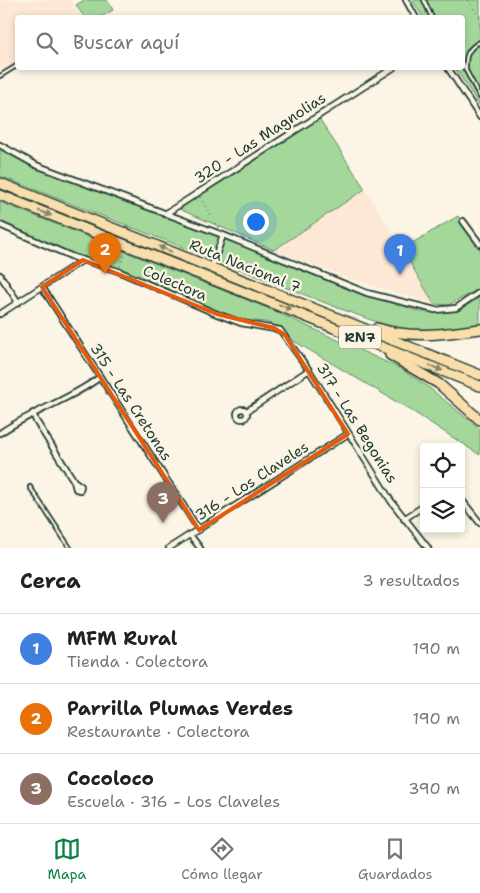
<!DOCTYPE html>
<html lang="es">
<head>
<meta charset="utf-8">
<style>
  :root { --surface:#fff; --page:#f6f6f6; --text:#222; --muted:#767676; --line:#e0e0e0; --accent:#0b8043 }
  body { margin:0; font-family:"Shantell Sans",sans-serif; background:var(--page); color:var(--text) }
  .controls { position:absolute; right:15px; bottom:15px; display:grid; overflow:hidden; border-radius:5px; box-shadow:0 2px 8px #0003 }
  .controls button { width:45px; height:45px; display:grid; place-items:center; padding:0; border:0; border-bottom:1px solid var(--line); background:var(--surface); color:var(--text); font:25px sans-serif }
  .you { position:absolute; left:255px; top:221px; width:18px; height:18px; margin:-12px; border:4px solid #fff; border-radius:50%; background:#1a73e8; box-shadow:0 0 0 8px #1a73e833 }
  .badge { display:grid; place-items:center; width:32px; height:32px; border-radius:50%; background:var(--accent); color:#fff; font-size:16px; font-weight:700 }
  .pin { position:absolute; translate:-50% -41px; filter:drop-shadow(0 1px 2px #0008) }
  .pin::after { content:''; position:absolute; top:26px; width:18px; height:15px; background:inherit; clip-path:polygon(0 0,100% 0,50% 100%) }
  .list { margin:0; padding:0; list-style:none }
  h2 { display:flex; justify-content:space-between; align-items:center; height:65px; margin:0; padding:0 20px; font-size:21px }
  h2 small { font-size:16px; font-weight:400; color:var(--muted) }
  .list li { display:grid; grid-template-columns:32px 1fr auto; gap:15px; align-items:center; box-sizing:border-box; height:70px; padding:0 20px; border-top:1px solid var(--line) }
  .list b { display:block; font-size:19px; white-space:nowrap }
  .list p { margin:0; font-size:16px; white-space:nowrap; color:var(--muted) }
  .list em { font-size:16px; font-style:normal; color:var(--muted) }
  .icon { flex:none; width:28px; height:28px; fill:none; stroke:currentColor; stroke-width:2; stroke-linecap:round; stroke-linejoin:round }
  .map { position:relative; flex:none; width:480px; height:548px; overflow:hidden }
  .search { position:absolute; background:var(--surface); box-shadow:0 2px 8px #0003; left:15px; right:15px; top:15px; height:55px; display:flex; align-items:center; gap:12px; box-sizing:border-box; padding:0 18px; border-radius:5px; color:var(--muted); font-size:19px }
  .sheet { height:275px; background:var(--surface) }
  nav { display:flex; justify-content:space-around; align-items:center; box-sizing:border-box; height:70px; border-top:1px solid var(--line); background:var(--surface); font-size:14px; color:var(--muted) }
  nav a { display:grid; justify-items:center; gap:2px }
  nav .on { color:var(--accent) }
  .map>svg:first-child { display:block }
  .built { fill:#fce8d4 }
  .green { fill:#a4d89b; stroke:#628a68 }
  .lines { fill:none; stroke-linecap:round; stroke-linejoin:round }
  .service-casing { stroke:#1f3d34; stroke-width:6 }
  .minor-casing { stroke:#1f3d34; stroke-width:8 }
  .motorway-casing { stroke:#1f3d34; stroke-width:12 }
  .path { stroke:#1f3d34; stroke-width:1; stroke-dasharray:1 4; stroke-linecap:butt }
  .service { stroke:#fcf5e5; stroke-width:2.5 }
  .minor { stroke:#fcf5e5; stroke-width:4.5 }
  .motorway { stroke:#f9deab; stroke-width:9 }
  .oneway { fill:#81856a }
  .marked { fill:none; stroke:#e8590c; stroke-width:4; stroke-linejoin:round }
  .labels { text-anchor:middle; dominant-baseline:central; stroke-width:4.5; stroke-linejoin:round; paint-order:stroke }
  .shield { fill:#fcf5e5; stroke:#617469; stroke-width:1 }
  .shield-label { font-size:14px; font-weight:bold; fill:#1f3d34 }
  .street-label { font-size:15px; fill:#1f3d34; stroke:#fcf5e5 }
</style>
</head>
<body>
<div class="map">
<svg width="480" height="548" viewBox="0 0 480 548">
  <rect width="100%" height="100%" fill="#fcf5e5"/>
  <filter id="ink" filterUnits="userSpaceOnUse"><feTurbulence type="fractalNoise" baseFrequency=".02" numOctaves="2"/><feDisplacementMap in="SourceGraphic" scale="10" xChannelSelector="R" yChannelSelector="G"/><feConvolveMatrix kernelMatrix="1 2 1 2 8 2 1 2 1" color-interpolation-filters="sRGB"/></filter>
  <g filter="url(#ink)">
    <!-- built -->
    <g class="built">
      <polygon points="0,0 70,0 81,17 18,18 17,66 0,77"/>
      <polygon points="365,189 402,249 434,304 350,279 274,250"/>
    </g>
    <!-- green -->
    <g class="green">
      <polygon points="84,0 107,0 113,10 101,17 84,17 76,5"/>
      <polygon points="412,0 480,0 480,106 455,68 462,68 462,18 423,17"/>
      <polygon points="319,118 365,189 274,250 179,209"/>
      <polygon points="0,150 32,167 103,191 420,312 459,311 480,297 480,325 431,333 396,329 341,309 0,176"/>
      <polygon points="0,202 270,309 399,368 427,386 480,429 480,455 412,411 294,341 281,328 266,322 245,320 210,308 96,261 69,253 0,223"/>
      <polygon points="458,216 480,248 480,288 449,305 434,304 402,249"/>
    </g>
    <g class="lines">
      <defs>
        <g id="service">
          <polyline points="424,0 432,18"/>
          <polyline points="462,63 480,97"/>
          <path d="M 466,69 C 465,56 468,48 480,42"/>
          <polyline points="0,76 18,65"/>
          <polyline points="30,487 70,548"/>
        </g>
        <g id="minor">
          <polyline points="406,0 416,18"/>
          <polyline points="448,68 480,117"/>
          <polyline points="0,145 36,165 223,235 367,293 435,310 456,308 480,292"/>
          <polyline points="165,214 393,68"/>
          <polyline points="463,221 480,244"/>
          <polyline points="0,225 73,257 118,271 217,314 241,323 280,330 309,370 391,501 428,548"/>
          <polyline points="212,267 223,235"/>
          <polyline points="0,275 18,302"/>
          <polyline points="42,287 199,530"/>
          <polyline points="0,314 83,260"/>
          <circle cx="242" cy="414" r="5"/>
          <polyline points="247,411 309,370"/>
          <polyline points="33,413 36,421 74,481 81,486 80,490 76,489 74,481"/>
          <path d="M 0,433 C 32,411 70,400 100,377"/>
          <polyline points="461,499 480,523"/>
          <polyline points="404,519 424,506"/>
          <polyline points="190,535 200,548"/>
          <polyline points="169,548 348,434"/>
        </g>
        <g id="motorway">
          <polyline points="0,183 480,375"/>
          <polyline points="0,195 480,386"/>
          <path d="M 377,328 C 412,339 444,334 480,329"/>
          <polyline points="390,355 439,384 480,420"/>
        </g>
      </defs>
      <!-- service casing -->
      <use href="#service" class="service-casing"/>
      <!-- minor casing -->
      <use href="#minor" class="minor-casing"/>
      <!-- motorway casing -->
      <use href="#motorway" class="motorway-casing"/>
      <!-- path -->
      <g class="path">
        <polyline points="468,0 480,18"/>
        <polyline points="200,197 218,228"/>
        <polyline points="120,266 125,253"/>
      </g>
      <!-- service -->
      <use href="#service" class="service"/>
      <!-- minor -->
      <use href="#minor" class="minor"/>
      <!-- motorway -->
      <use href="#motorway" class="motorway"/>
    </g>
    <!-- one-way arrows -->
    <defs><path id="oneway-solid" d="M-6-.8H1V-3.2L6.5 0L1 3.2V.8H-6Z" transform="scale(1.25)"/></defs>
    <g class="oneway">
      <use href="#oneway-solid" transform="translate(45 213) rotate(21)"/>
      <use href="#oneway-solid" transform="translate(165 249) rotate(-158)"/>
      <use href="#oneway-solid" transform="translate(285 307) rotate(22)"/>
      <use href="#oneway-solid" transform="translate(436 368) rotate(22)"/>
    </g>
  </g>
  <!-- marked area -->
  <path class="marked" d="M 83,260 L 217,314 L 274,328 L 285,335 L 348,434 L 199,530 L 42,287 Z"/>
  <g class="labels">
    <!-- shield labels -->
    <rect class="shield" x="339" y="325.5" width="42" height="23" rx="4"/>
    <g class="shield-label">
      <text x="360" y="337">RN7</text>
    </g>
    <!-- street labels -->
    <g class="street-label">
      <text transform="translate(260 138) rotate(-33)">320 - Las Magnolias</text>
      <text transform="translate(245 266) rotate(22)">Ruta Nacional 7</text>
      <text transform="translate(175 283) rotate(23)">Colectora</text>
      <text transform="translate(131 402) rotate(57)">315 - Las Cretonas</text>
      <text transform="translate(357 423) rotate(58)">317 - Las Begonias</text>
      <text transform="translate(252 481) rotate(-33)">316 - Los Claveles</text>
    </g>
  </g>
</svg>
<div class="controls">
<button><svg class="icon" aria-label="locate" viewBox="0 0 24 24"><circle cx="12" cy="12" r="6"/><path d="M12 2v4M12 18v4M2 12h4M18 12h4"/></svg></button>
<button><svg class="icon" aria-label="layers" viewBox="0 0 24 24"><path d="M12 4l9 5-9 5-9-5zM3 14l9 5 9-5"/></svg></button>
</div>
<div class="you"></div>
<div class="pin badge" style="left:400px;top:275px;background:#3f7fe0">1</div>
<div class="pin badge" style="left:105px;top:274px;background:#e8710a">2</div>
<div class="pin badge" style="left:163px;top:523px;background:#8d6e63">3</div>
<div class="search"><svg class="icon" aria-label="search" viewBox="0 0 24 24"><circle cx="10" cy="10" r="6"/><path d="M15 15l6 6"/></svg>Buscar aquí</div>
</div>
<section class="sheet">
<h2>Cerca<small>3 resultados</small></h2>
<ul class="list">
<li><span class="badge" style="background:#3f7fe0">1</span><div><b>MFM Rural</b><p>Tienda · Colectora</p></div><em>190 m</em></li>
<li><span class="badge" style="background:#e8710a">2</span><div><b>Parrilla Plumas Verdes</b><p>Restaurante · Colectora</p></div><em>190 m</em></li>
<li><span class="badge" style="background:#8d6e63">3</span><div><b>Cocoloco</b><p>Escuela · 316 - Los Claveles</p></div><em>390 m</em></li>
</ul>
</section>
<nav>
<a class="on"><svg class="icon" aria-label="map" viewBox="0 0 24 24"><path d="M3 6l6-2 6 2 6-2v14l-6 2-6-2-6 2zM9 4v14M15 6v14"/></svg>Mapa</a>
<a><svg class="icon" aria-label="directions" viewBox="0 0 24 24"><path d="M12 3l9 9-9 9-9-9zM9 14v-3h6M13 9l2 2-2 2"/></svg>Cómo llegar</a>
<a><svg class="icon" aria-label="saved" viewBox="0 0 24 24"><path d="M7 4h10v16l-5-4-5 4z"/></svg>Guardados</a>
</nav>
</body>
</html>
